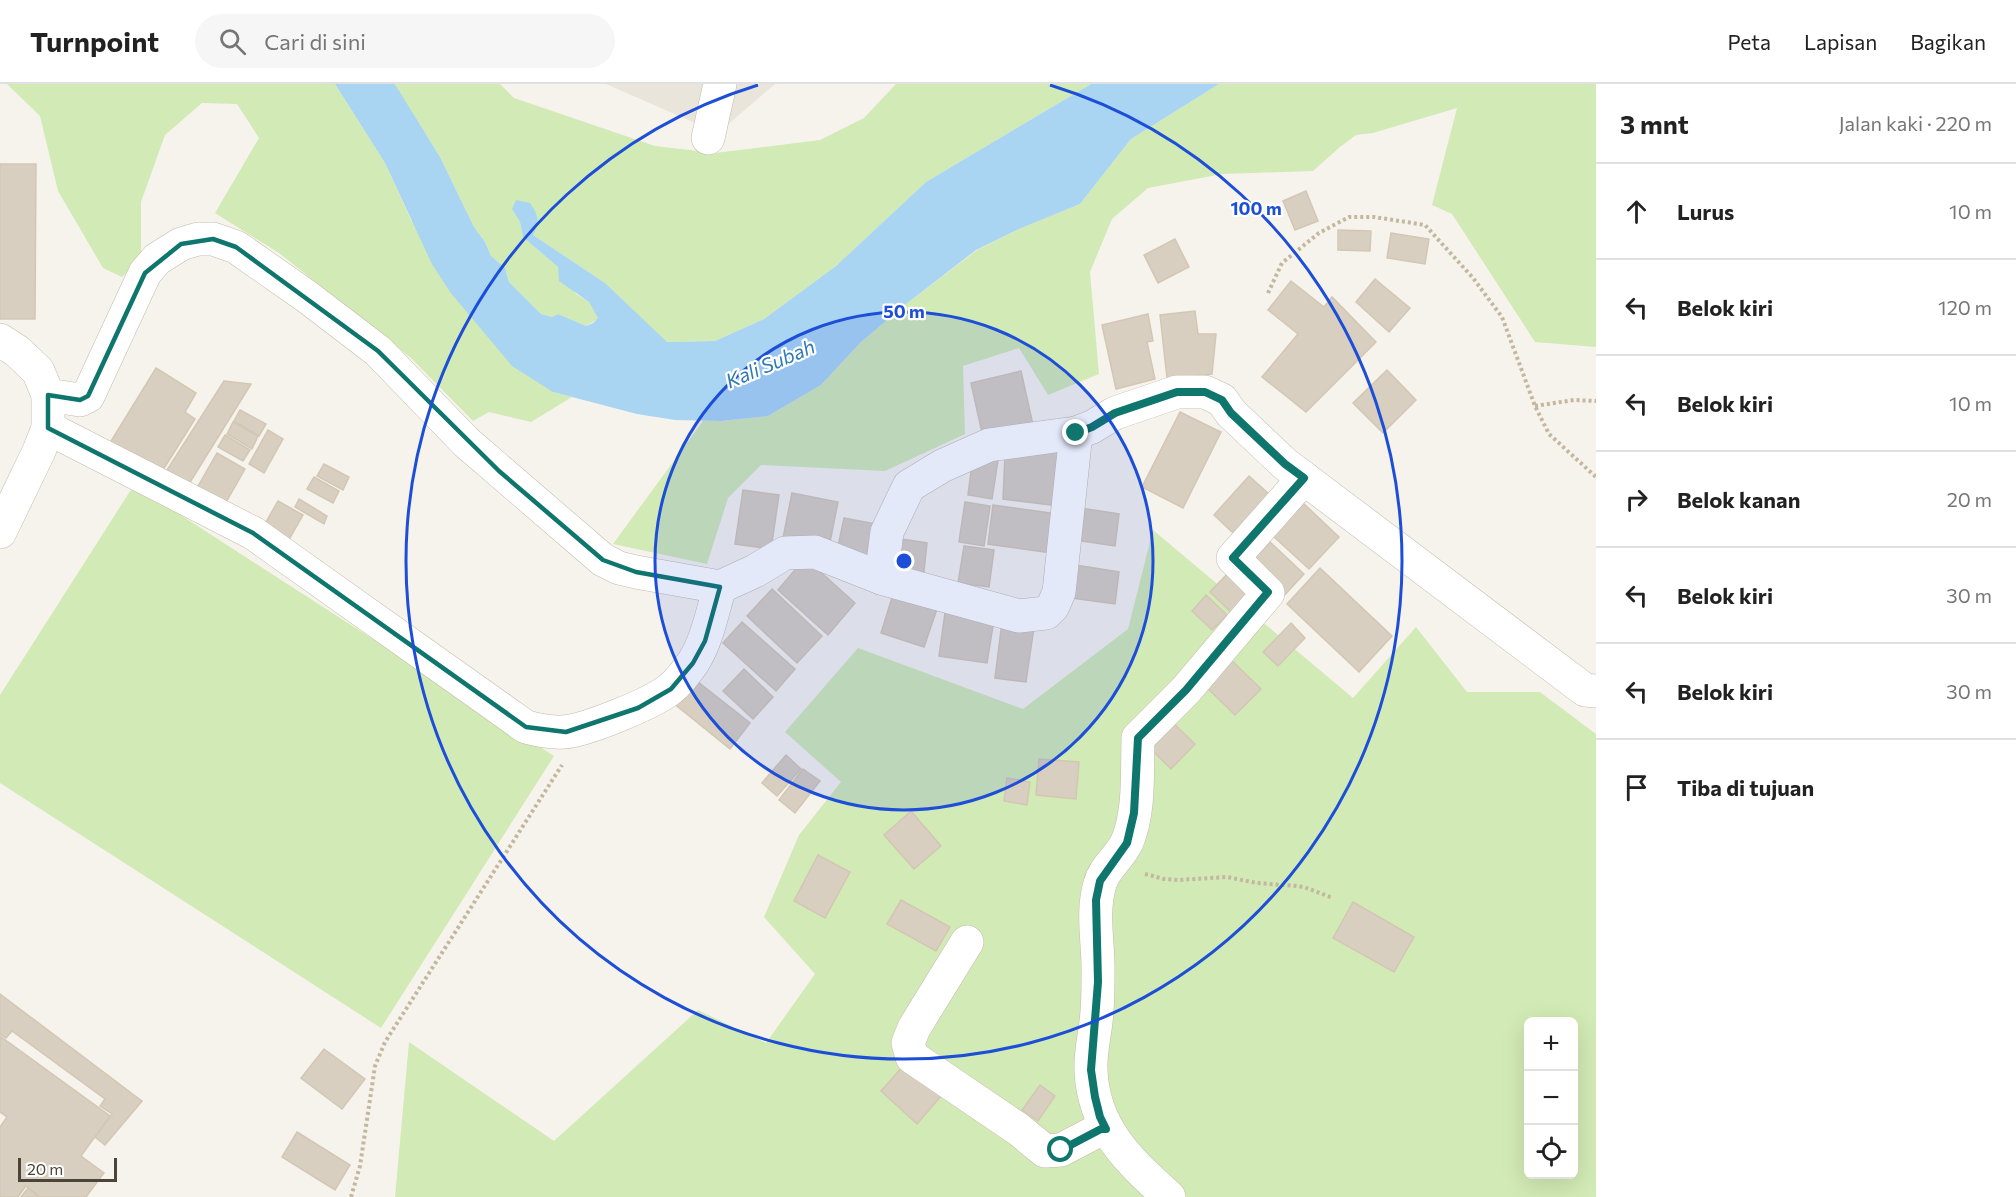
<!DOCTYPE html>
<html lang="id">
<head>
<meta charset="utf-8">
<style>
  :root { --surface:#fff; --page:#f6f6f6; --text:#222; --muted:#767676; --line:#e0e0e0 }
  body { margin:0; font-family:Commissioner,sans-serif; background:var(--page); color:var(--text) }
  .controls { position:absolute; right:18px; bottom:18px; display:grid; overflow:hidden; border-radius:9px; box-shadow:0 6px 24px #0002 }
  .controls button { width:54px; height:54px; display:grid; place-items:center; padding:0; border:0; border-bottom:2px solid var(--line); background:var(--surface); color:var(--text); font:30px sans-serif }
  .scale { position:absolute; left:18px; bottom:15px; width:99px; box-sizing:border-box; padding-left:6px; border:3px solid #4b4439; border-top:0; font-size:16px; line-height:21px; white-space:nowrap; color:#4b4439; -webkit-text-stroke:4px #fff; paint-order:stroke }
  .stop { position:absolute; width:18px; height:18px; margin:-14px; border:4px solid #0f766e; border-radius:50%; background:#fff }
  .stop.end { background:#0f766e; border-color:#fff; box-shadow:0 2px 6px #0008 }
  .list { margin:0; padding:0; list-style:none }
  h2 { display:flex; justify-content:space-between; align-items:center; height:78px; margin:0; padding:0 24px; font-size:26px }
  h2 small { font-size:20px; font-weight:400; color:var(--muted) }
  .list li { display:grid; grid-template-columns:39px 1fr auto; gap:18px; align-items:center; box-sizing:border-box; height:96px; padding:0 24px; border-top:2px solid var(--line) }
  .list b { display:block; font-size:22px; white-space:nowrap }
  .list em { font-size:20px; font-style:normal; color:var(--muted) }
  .icon { flex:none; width:33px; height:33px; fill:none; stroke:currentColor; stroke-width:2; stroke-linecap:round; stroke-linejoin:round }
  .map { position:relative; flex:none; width:1596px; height:1113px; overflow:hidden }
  header { display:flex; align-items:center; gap:36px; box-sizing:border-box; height:84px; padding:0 30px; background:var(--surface); border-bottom:2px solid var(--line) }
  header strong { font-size:28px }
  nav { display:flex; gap:33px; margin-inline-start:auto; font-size:21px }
  .search { width:420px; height:54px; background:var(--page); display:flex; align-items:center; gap:15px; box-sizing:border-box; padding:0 21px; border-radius:33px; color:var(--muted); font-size:22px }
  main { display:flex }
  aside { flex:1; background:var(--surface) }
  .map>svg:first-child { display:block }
  .residential { fill:#eae5da }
  .green { fill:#d2eab5; fill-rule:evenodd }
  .water { fill:#a9d4f2 }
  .building { fill:#d8cfc1; stroke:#d3c7b4; stroke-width:1.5 }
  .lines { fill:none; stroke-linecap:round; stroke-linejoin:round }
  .minor-casing { stroke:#c2bbae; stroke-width:34 }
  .path { stroke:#c4b79f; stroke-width:4; stroke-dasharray:3 3; stroke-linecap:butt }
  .minor { stroke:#fff; stroke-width:33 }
  .route { stroke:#0f766e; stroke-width:8 }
  .marked { fill:none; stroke:#0f766e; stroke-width:4.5; stroke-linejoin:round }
  .ring { fill:none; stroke:#1d4ed8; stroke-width:3 }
  .labels { text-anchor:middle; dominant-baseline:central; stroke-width:4.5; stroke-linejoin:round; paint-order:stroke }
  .water-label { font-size:20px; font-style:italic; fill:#2e7ab2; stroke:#fff }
  .centre { fill:#1d4ed8; stroke:#fff; stroke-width:3 }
  .ring-label { font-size:18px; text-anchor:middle; font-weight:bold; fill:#1d4ed8; stroke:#fff; stroke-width:4.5; stroke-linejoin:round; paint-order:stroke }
</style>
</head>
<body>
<header>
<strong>Turnpoint</strong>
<div class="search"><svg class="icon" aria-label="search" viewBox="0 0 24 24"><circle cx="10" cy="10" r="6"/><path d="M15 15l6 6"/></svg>Cari di sini</div>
<nav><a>Peta</a><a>Lapisan</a><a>Bagikan</a></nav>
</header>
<main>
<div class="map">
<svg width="1596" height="1113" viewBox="0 0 1596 1113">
  <rect width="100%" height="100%" fill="#f6f3ec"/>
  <!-- residential -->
  <polygon class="residential" points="606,0 775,0 718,49"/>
  <!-- green -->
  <g class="green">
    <polygon points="7,0 335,0 385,79 411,136 553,308 572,313 531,338 489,328 473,337 411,274 279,169 215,129 259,54 237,20 202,19 165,51 141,118 141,176 122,193 103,184 58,107 40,32"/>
    <polygon points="394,0 500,0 514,14 655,62 715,69 820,56 864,34 896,0 1091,0 926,98 836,182 764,235 715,257 666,258 605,199 533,151 512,125 520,138 523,153 558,183 576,210 589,218 599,234 586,242 558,230 552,233 541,230 509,198 505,184 491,172 485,158 474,143 440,73"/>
    <polygon points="1219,0 1596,0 1596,263 1535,258 1452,130 1432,121 1457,24 1373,49 1356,51 1340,63 1313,87 1222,90 1148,104 1112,135 1090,188 1099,290 1048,311 1019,264 963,282 965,350 885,387 761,381 728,414 707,480 613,460 703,337 721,337 768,332 821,301 860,259 901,224 977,166 1019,145 1080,120 1131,55"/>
    <polygon points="134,401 554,672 381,944 0,699 0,611"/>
    <path d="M 1153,446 L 1353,614 L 1416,543 L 1467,608 L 1540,608 L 1596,650 L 1596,1113 L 395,1113 L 409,958 L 554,1057 L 698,926 L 766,959 L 815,890 L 764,833 L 799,751 L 841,698 L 785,648 L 858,564 L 1023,625 L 1128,545 ZM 1528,938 L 1574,938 L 1574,1090 L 1528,1090 Z"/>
  </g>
  <!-- water -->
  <path class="water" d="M 335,0 L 394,0 L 396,2 L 440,73 L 474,143 L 485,158 L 491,172 L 505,184 L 509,198 L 541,230 L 552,233 L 558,230 L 586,242 L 593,239 L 598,234 L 589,218 L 559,197 L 558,183 L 523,153 L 520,138 L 512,125 L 516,116 L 530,119 C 539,132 540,138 533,151 L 605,199 L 667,258 L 715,257 L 764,235 L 836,182 L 926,98 L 1091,0 L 1219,0 L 1131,55 L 1080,120 L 1019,145 L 976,166 L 901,224 L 860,259 L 821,301 L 768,332 L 721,337 L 675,336 L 637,330 L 553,308 L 512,282 L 450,208 L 432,180 L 385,79 Z"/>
  <!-- building -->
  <g class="building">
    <polygon points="0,80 36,80 35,235 0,235"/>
    <polygon points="1306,107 1318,137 1295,146 1283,117"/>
    <polygon points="1338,146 1371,147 1370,167 1338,166"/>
    <polygon points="1391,149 1429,155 1425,180 1387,174"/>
    <polygon points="1175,155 1189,183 1158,199 1144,171"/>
    <polygon points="1375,195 1410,224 1389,248 1356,218"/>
    <polygon points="1291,197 1324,223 1332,213 1376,258 1306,328 1262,293 1298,250 1268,226"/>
    <polygon points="1195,227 1198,250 1216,250 1212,290 1167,294 1160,231"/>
    <polygon points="1148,230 1153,257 1147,258 1155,295 1116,305 1102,241"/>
    <polygon points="156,284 196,309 185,328 195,335 158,394 108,362"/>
    <polygon points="1387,286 1416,316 1383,349 1353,319"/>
    <polygon points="1021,287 1033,341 983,353 971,299"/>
    <polygon points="224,297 251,300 189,400 167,386"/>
    <polygon points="240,326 266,340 259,352 234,337"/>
    <polygon points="1180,328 1221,348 1183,424 1142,403"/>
    <polygon points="233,338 258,352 252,365 227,350"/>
    <polygon points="268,346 283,355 264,389 249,380"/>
    <polygon points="225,351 250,366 243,377 218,363"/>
    <polygon points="1066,367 1059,422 1003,415 1005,371"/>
    <polygon points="217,369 245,385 225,420 197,404"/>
    <polygon points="973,372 998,376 992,415 968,411"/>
    <polygon points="324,380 349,393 343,406 317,392"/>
    <polygon points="1249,392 1269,410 1233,449 1214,431"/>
    <polygon points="314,393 339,407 333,419 307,405"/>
    <polygon points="743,406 779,411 771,465 735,460"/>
    <polygon points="792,409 838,418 829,463 783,454"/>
    <polygon points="299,415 327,432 324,440 295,423"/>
    <polygon points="278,417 303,431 287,459 262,445"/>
    <polygon points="965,418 990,422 984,462 959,458"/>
    <polygon points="1303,419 1339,453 1309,485 1273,452"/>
    <polygon points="993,421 1057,430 1051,469 988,460"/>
    <polygon points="1074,423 1119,430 1115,462 1069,455"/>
    <polygon points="844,434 876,440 869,474 837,467"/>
    <polygon points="895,454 927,459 923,496 889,492"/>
    <polygon points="1270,458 1304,490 1281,515 1246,483"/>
    <polygon points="964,462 994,466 989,503 958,499"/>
    <polygon points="805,474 855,519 828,551 778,506"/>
    <polygon points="1069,480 1119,488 1115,520 1065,513"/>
    <polygon points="1320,484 1392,552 1359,588 1287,520"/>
    <polygon points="1228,489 1250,510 1232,529 1210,508"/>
    <polygon points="895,504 939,519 924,563 881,549"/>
    <polygon points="772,505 822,552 797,579 747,532"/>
    <polygon points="1206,511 1227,531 1212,546 1192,527"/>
    <polygon points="945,529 994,536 987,579 939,572"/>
    <polygon points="742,538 795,585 776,607 723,559"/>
    <polygon points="1002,538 1034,543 1026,598 995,594"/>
    <polygon points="1291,539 1305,554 1278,582 1263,568"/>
    <polygon points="1227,572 1261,605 1235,631 1202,599"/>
    <polygon points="744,585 773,613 753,635 723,607"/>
    <polygon points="693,594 750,639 730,665 673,619"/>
    <polygon points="1169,635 1195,660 1171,685 1145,659"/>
    <polygon points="786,671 801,685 777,712 762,699"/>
    <polygon points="1039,675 1079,678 1076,715 1036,711"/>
    <polygon points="803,685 820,697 795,729 779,716"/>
    <polygon points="1007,694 1030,698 1027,721 1004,717"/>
    <polygon points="911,727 941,762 914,785 884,751"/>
    <polygon points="818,771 850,788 825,834 794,817"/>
    <polygon points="901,816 950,843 936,867 887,840"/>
    <polygon points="1353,818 1414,853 1394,888 1333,854"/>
    <polygon points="0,910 142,1017 105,1061 95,1053 112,1030 100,1022 105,1015 12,947 6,954 0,950"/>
    <polygon points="0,952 110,1032 81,1072 104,1089 86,1113 40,1113 26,1102 18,1113 0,1113 0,1043 7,1033 0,1028"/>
    <polygon points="324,965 365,995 342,1025 301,994"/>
    <polygon points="905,980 941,1012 917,1040 881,1007"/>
    <polygon points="1040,1001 1055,1012 1038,1037 1022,1026"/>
    <polygon points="297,1048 350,1081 335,1106 282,1073"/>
    <polygon points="28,1104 39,1113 21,1113"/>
  </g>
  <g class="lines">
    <defs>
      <g id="minor">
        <polyline points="708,54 720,0"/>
        <polyline points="0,256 17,267 38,287 48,311 48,344 39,367 0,448"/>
        <polyline points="48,311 80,316 88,312 145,189 157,175 181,160 198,155 213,155 236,163 306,212 378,267 466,358 603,476 619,484 636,488 720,503 755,487 785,469 815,468 881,494 1019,532 1046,529 1053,522 1059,508 1076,349"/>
        <path d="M 48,344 L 253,449 L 526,643 C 539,646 550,649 563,648 C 585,647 653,619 670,605 C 679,598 688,586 694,577 C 708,554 712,528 720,503"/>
        <polyline points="881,494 887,448 909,402 942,382 989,361 1076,349 1092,343 1115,329 1177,308 1205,308 1222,316 1231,329 1285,380 1585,606 1596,607"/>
        <polyline points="967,858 914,944 908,959 912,973 1018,1045 1045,1067 1061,1066 1101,1045 1106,1045"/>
        <path d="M 1169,1113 C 1129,1077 1093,1044 1091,986 C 1090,966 1096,947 1097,927 C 1098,915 1098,903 1098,891 C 1099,861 1091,829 1100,800 C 1104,784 1120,773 1127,758 C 1140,727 1137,688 1138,654 L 1186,606 L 1268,509 L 1233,474 L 1304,394"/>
      </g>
    </defs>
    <!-- minor casing -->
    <use href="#minor" class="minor-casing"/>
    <!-- path -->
    <g class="path">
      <polyline points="1268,209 1282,179 1319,149 1349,133 1374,133 1425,141 1473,194 1502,233 1535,322 1549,350 1596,393"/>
      <polyline points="1535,322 1574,316 1596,317"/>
      <polyline points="1145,790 1164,795 1179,796 1227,793 1257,799 1296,802 1304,803 1333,814"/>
      <polyline points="351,1113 360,1082 375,982 385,958 562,681"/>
    </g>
    <!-- minor -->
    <use href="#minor" class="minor"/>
  </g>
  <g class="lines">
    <!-- route -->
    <polyline class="route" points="1061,1066 1101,1045 1106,1045 1100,1033 1095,1013 1091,986 1098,898 1096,816 1100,797 1127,759 1134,729 1138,654 1186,606 1268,508 1233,474 1304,394 1285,380 1231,329 1222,316 1205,308 1177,308 1115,329 1092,343 1076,349"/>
  </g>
  <!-- marked area -->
  <path class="marked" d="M 213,155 L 236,163 L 378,267 L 499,387 L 603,476 L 636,488 L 720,503 L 705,557 L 693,579 L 671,605 L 638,624 L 566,648 L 526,643 L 253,449 L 48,344 L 48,311 L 80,316 L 88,312 L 145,189 L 181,160 Z"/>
  <!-- distance rings -->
  <circle cx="904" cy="477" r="249" fill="#1d4ed8" fill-opacity=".12"/>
  <g class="ring">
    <circle cx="904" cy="477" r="249"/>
    <path d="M1050 1A498 498 0 1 1 758 1"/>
  </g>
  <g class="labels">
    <!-- water labels -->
    <g class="water-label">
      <text transform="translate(770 279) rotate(-23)">Kali Subah</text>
    </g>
  </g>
  <circle cx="904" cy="477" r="9" class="centre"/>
  <g class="ring-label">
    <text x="1256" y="131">100 m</text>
    <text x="904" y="234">50 m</text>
  </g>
</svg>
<div class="controls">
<button>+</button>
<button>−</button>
<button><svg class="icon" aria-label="locate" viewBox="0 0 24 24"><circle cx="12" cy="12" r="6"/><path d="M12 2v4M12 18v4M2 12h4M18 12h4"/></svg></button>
</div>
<div class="scale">20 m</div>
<div class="stop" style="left:1061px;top:1066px"></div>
<div class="stop end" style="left:1076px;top:349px"></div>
</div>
<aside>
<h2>3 mnt<small>Jalan kaki · 220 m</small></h2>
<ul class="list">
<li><svg class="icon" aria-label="ahead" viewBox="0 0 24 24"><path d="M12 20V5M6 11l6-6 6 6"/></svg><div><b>Lurus</b></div><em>10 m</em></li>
<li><svg class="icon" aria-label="left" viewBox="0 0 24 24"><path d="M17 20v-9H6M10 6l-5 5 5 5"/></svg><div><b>Belok kiri</b></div><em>120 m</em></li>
<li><svg class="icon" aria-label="left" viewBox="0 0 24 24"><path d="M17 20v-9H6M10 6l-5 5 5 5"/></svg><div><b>Belok kiri</b></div><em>10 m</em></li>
<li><svg class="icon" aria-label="right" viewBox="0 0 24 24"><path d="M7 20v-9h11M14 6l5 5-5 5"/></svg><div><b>Belok kanan</b></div><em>20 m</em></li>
<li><svg class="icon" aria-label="left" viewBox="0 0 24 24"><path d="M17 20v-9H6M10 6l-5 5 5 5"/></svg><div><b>Belok kiri</b></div><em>30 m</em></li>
<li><svg class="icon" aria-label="left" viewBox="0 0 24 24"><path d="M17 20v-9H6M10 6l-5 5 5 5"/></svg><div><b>Belok kiri</b></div><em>30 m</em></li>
<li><svg class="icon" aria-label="arrive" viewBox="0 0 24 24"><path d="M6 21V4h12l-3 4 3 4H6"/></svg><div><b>Tiba di tujuan</b></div></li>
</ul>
</aside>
</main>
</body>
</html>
